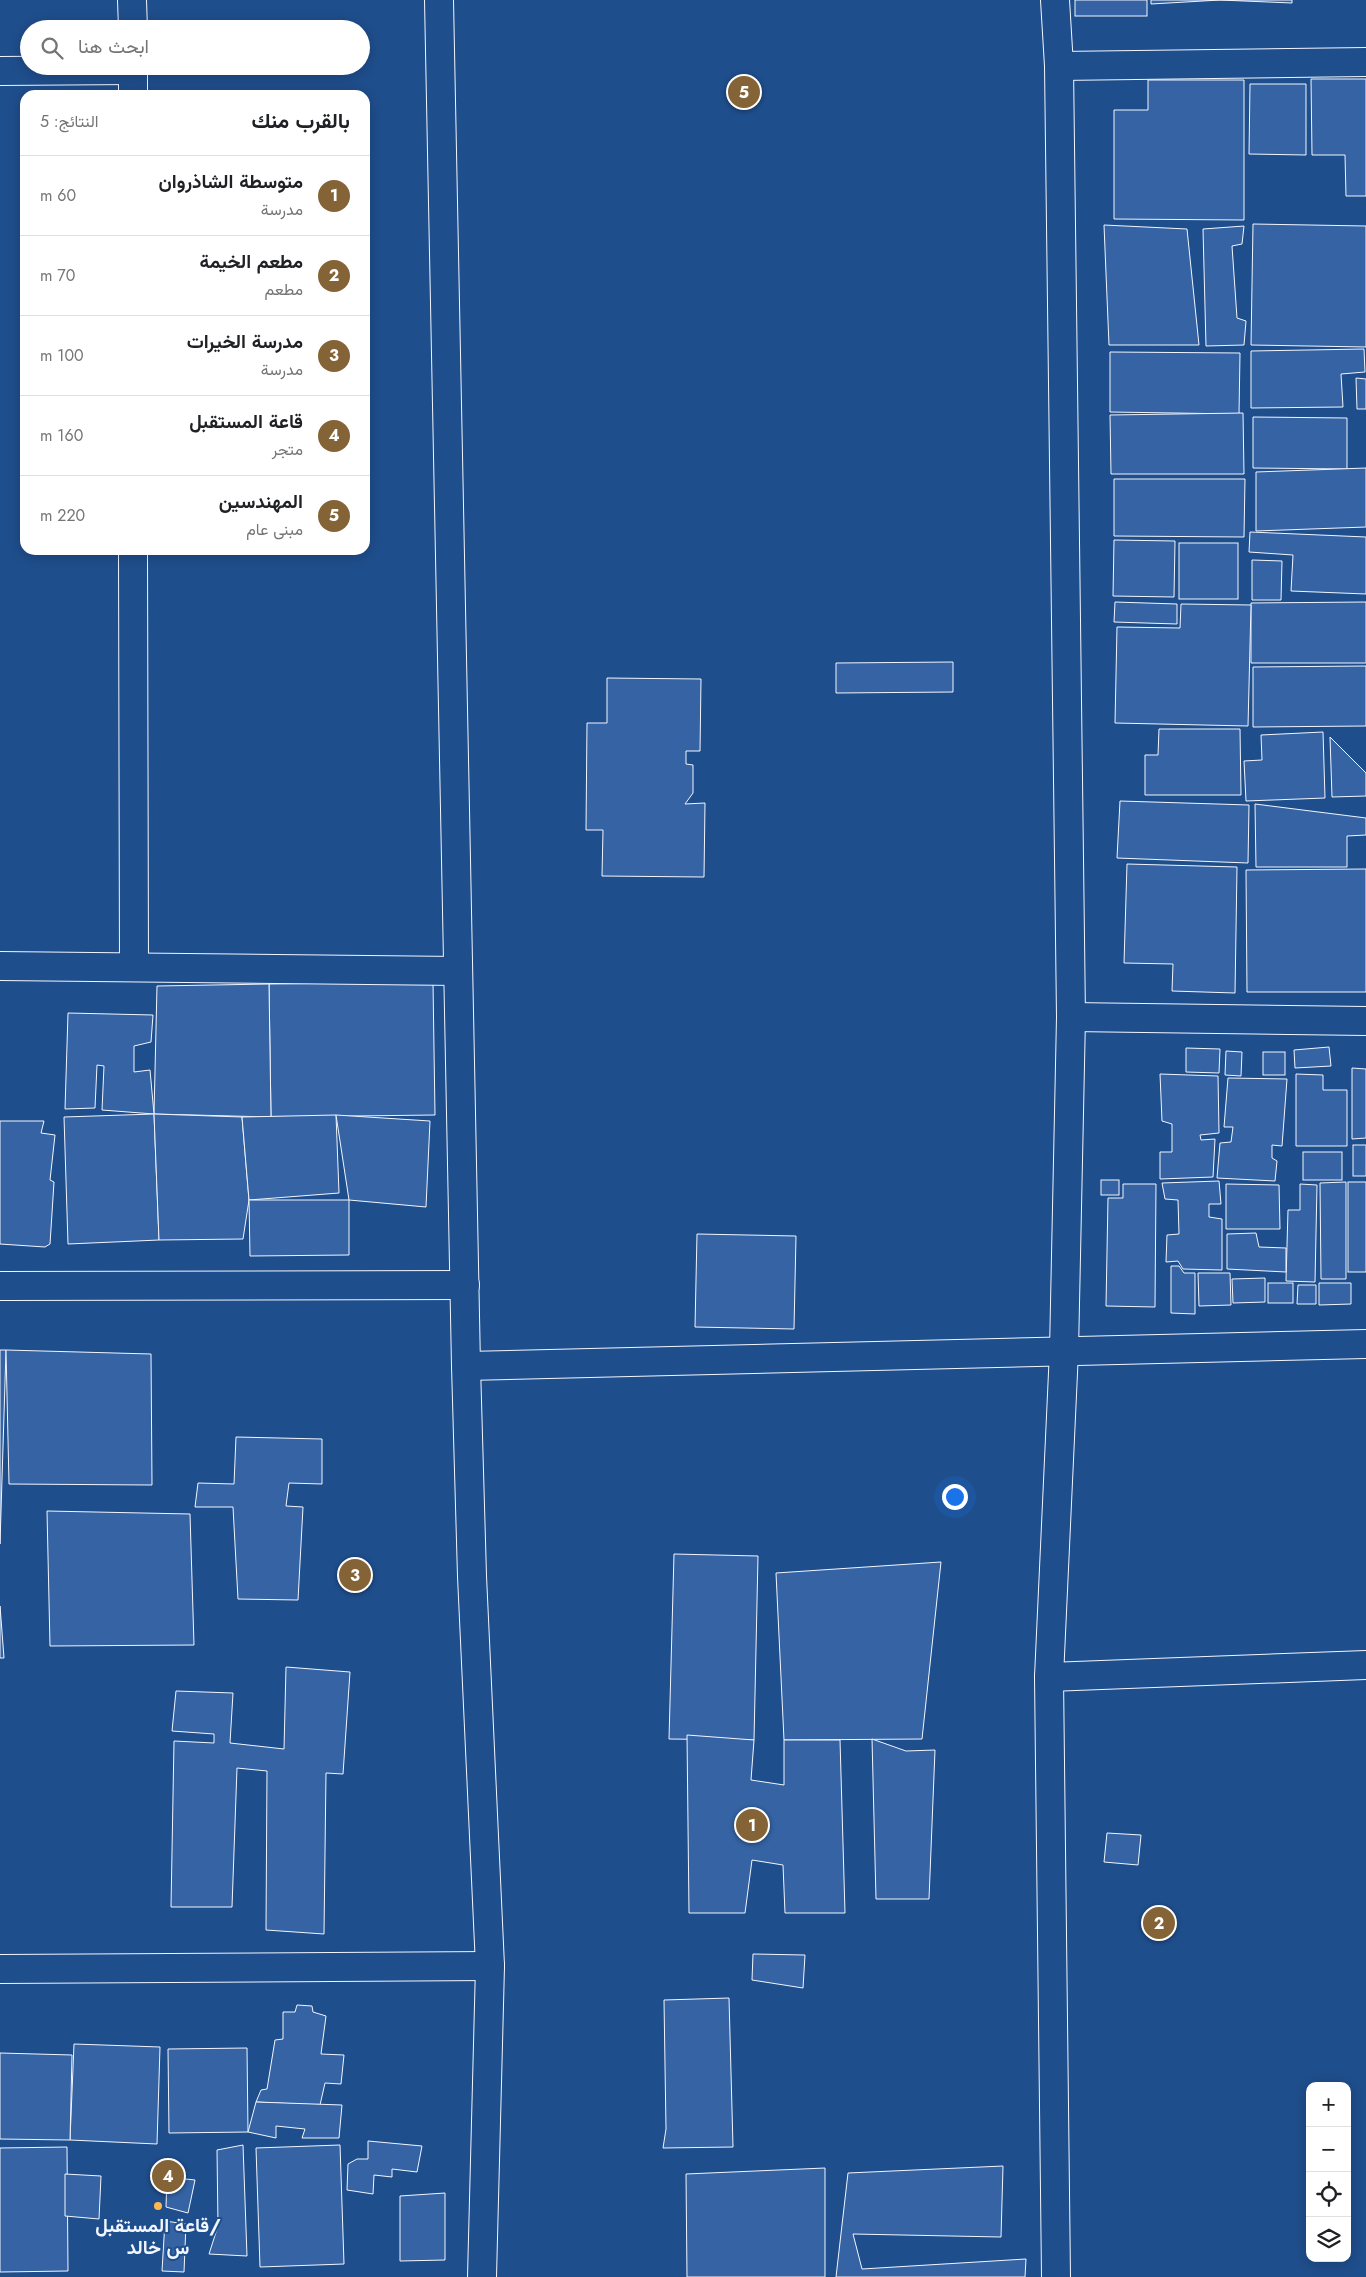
<!DOCTYPE html>
<html lang="ar">
<head>
<meta charset="utf-8">
<style>
  :root { --surface:#fff; --page:#f2f2f2; --text:#202124; --muted:#757577; --line:#e0e0e0; --accent:#846436 }
  body { margin:0; font-family:Jost,Vazirmatn,sans-serif; background:var(--page); color:var(--text); direction:rtl }
  .controls { position:absolute; right:15px; bottom:15px; display:grid; overflow:hidden; border-radius:10px; box-shadow:0 2px 12px #0003 }
  .controls button { width:45px; height:45px; display:grid; place-items:center; padding:0; border:0; border-bottom:1px solid var(--line); background:var(--surface); color:var(--text); font:25px sans-serif }
  .you { position:absolute; left:954px; top:1496px; width:18px; height:18px; margin:-12px; border:4px solid #fff; border-radius:50%; background:#1a73e8; box-shadow:0 0 0 8px #1a73e833 }
  .badge { display:grid; place-items:center; width:32px; height:32px; border-radius:50%; background:var(--accent); color:#fff; font-size:16px; font-weight:700 }
  .pin { position:absolute; translate:-50% -50%; border:2px solid #fff; box-shadow:0 1px 5px #0006 }
  .list { margin:0; padding:0; list-style:none }
  h2 { display:flex; justify-content:space-between; align-items:center; height:65px; margin:0; padding:0 20px; font-size:21px }
  h2 small { font-size:16px; font-weight:400; color:var(--muted) }
  .list li { display:grid; grid-template-columns:32px 1fr auto; gap:15px; align-items:center; box-sizing:border-box; height:80px; padding:0 20px; border-top:1px solid var(--line) }
  .list b { display:block; font-size:19px; white-space:nowrap }
  .list p { margin:0; font-size:16px; white-space:nowrap; color:var(--muted) }
  .list em { font-size:16px; font-style:normal; color:var(--muted) }
  .icon { flex:none; width:28px; height:28px; fill:none; stroke:currentColor; stroke-width:2; stroke-linecap:round; stroke-linejoin:round }
  .map { position:relative; flex:none; width:1366px; height:2277px; overflow:hidden; direction:ltr }
  .search { position:absolute; background:var(--surface); box-shadow:0 2px 12px #0003; left:20px; top:20px; width:350px; height:55px; display:flex; align-items:center; gap:12px; box-sizing:border-box; padding:0 18px; border-radius:28px; color:var(--muted); font-size:19px }
  .panel { position:absolute; background:var(--surface); box-shadow:0 2px 12px #0003; left:20px; top:90px; width:350px; height:465px; border-radius:15px; direction:rtl }
  .map>svg:first-child { display:block }
  .building { fill:#3563a3; stroke:#f2f6ff }
  .lines { fill:none; stroke-linecap:round; stroke-linejoin:round }
  .minor-casing { stroke:#f2f6ff; stroke-width:30 }
  .minor { stroke:#1f4e8c; stroke-width:28 }
  .poi-dot { fill:#ffb74d; stroke:#1f4e8c; stroke-width:2 }
  .labels { text-anchor:middle; dominant-baseline:central; stroke-width:4; stroke-linejoin:round; paint-order:stroke }
  .poi-label { font-size:19px; font-weight:bold; fill:#f2f6ff; stroke:#1f4e8c }
</style>
</head>
<body>
<div class="map">
<svg width="1366" height="2277" viewBox="0 0 1366 2277">
  <rect width="100%" height="100%" fill="#1f4e8c"/>
  <!-- building -->
  <g class="building">
    <rect x="1075" y="0" width="72" height="16"/>
    <polygon points="1151,0 1220,0 1151,4"/>
    <polygon points="1220,0 1292,0 1292,3"/>
    <polygon points="1311,79 1366,79 1366,196 1346,196 1345,155 1312,155"/>
    <polygon points="1148,80 1244,80 1244,220 1114,219 1114,110 1148,110"/>
    <polygon points="1250,84 1306,84 1306,155 1249,154"/>
    <polygon points="1253,224 1366,226 1366,347 1251,345"/>
    <polygon points="1104,225 1187,229 1199,345 1109,345"/>
    <polygon points="1244,226 1242,244 1232,246 1237,318 1246,321 1244,345 1206,346 1203,229"/>
    <polygon points="1364,349 1365,372 1341,374 1343,407 1251,408 1251,351"/>
    <polygon points="1110,352 1240,353 1239,414 1110,412"/>
    <polygon points="1356,378 1366,379 1366,409 1357,409"/>
    <polygon points="1243,413 1244,474 1111,474 1110,415"/>
    <polygon points="1253,417 1347,418 1347,469 1253,468"/>
    <polygon points="1366,468 1366,527 1256,531 1256,472"/>
    <polygon points="1114,479 1245,479 1244,537 1114,536"/>
    <polygon points="1250,532 1366,537 1366,594 1291,591 1293,555 1249,552"/>
    <polygon points="1114,540 1175,541 1174,597 1113,596"/>
    <rect x="1179" y="543" width="59" height="56"/>
    <polygon points="1252,560 1282,561 1281,600 1252,600"/>
    <polygon points="1115,602 1177,604 1177,624 1114,622"/>
    <polygon points="1366,602 1366,663 1251,663 1251,603"/>
    <polygon points="1181,604 1251,605 1248,726 1115,723 1117,627 1180,628"/>
    <polygon points="953,662 953,692 836,693 836,663"/>
    <polygon points="1366,666 1366,726 1253,727 1253,667"/>
    <polygon points="607,678 701,679 700,751 686,751 686,764 693,765 693,793 685,804 705,803 704,877 602,876 603,830 586,830 587,723 607,723"/>
    <polygon points="1159,729 1240,729 1241,795 1145,795 1145,755 1158,755"/>
    <polygon points="1323,732 1325,798 1246,801 1244,761 1262,760 1261,735"/>
    <polygon points="1330,737 1366,773 1366,796 1332,797"/>
    <polygon points="1120,801 1249,805 1248,863 1117,858"/>
    <polygon points="1255,804 1366,818 1366,835 1347,836 1347,867 1256,867"/>
    <polygon points="1127,864 1237,867 1235,993 1172,991 1173,964 1124,963"/>
    <polygon points="1366,869 1366,992 1247,992 1246,870"/>
    <polygon points="433,982 435,1115 271,1117 269,984"/>
    <polygon points="269,984 271,1117 154,1114 157,986"/>
    <polygon points="68,1013 153,1015 151,1042 134,1046 134,1072 150,1070 154,1114 102,1110 104,1066 97,1065 95,1108 65,1109"/>
    <polygon points="1329,1047 1331,1066 1295,1068 1294,1050"/>
    <polygon points="1186,1048 1220,1049 1219,1073 1186,1072"/>
    <polygon points="1226,1051 1242,1052 1241,1076 1225,1075"/>
    <rect x="1263" y="1052" width="22" height="23"/>
    <polygon points="1352,1068 1366,1069 1366,1138 1352,1139"/>
    <polygon points="1160,1074 1218,1076 1219,1133 1200,1135 1201,1140 1215,1139 1213,1177 1160,1179 1160,1152 1172,1152 1172,1124 1162,1121"/>
    <polygon points="1296,1074 1323,1075 1323,1090 1347,1090 1347,1146 1296,1146"/>
    <polygon points="1228,1078 1287,1079 1282,1146 1272,1145 1272,1158 1277,1161 1275,1181 1217,1178 1220,1143 1231,1142 1233,1127 1224,1127"/>
    <polygon points="154,1114 159,1240 68,1244 64,1117"/>
    <polygon points="154,1114 242,1117 249,1200 243,1239 159,1240"/>
    <polygon points="336,1115 339,1193 249,1200 242,1117"/>
    <polygon points="336,1115 430,1121 426,1207 349,1200"/>
    <polygon points="0,1121 44,1121 41,1133 55,1135 50,1180 54,1182 50,1244 45,1247 0,1244"/>
    <rect x="1353" y="1145" width="13" height="31"/>
    <rect x="1303" y="1152" width="39" height="28"/>
    <rect x="1101" y="1180" width="18" height="15"/>
    <polygon points="1219,1181 1221,1204 1209,1204 1209,1217 1222,1219 1222,1270 1183,1269 1178,1261 1166,1262 1167,1235 1179,1234 1178,1200 1165,1199 1162,1183"/>
    <polygon points="1346,1182 1346,1279 1321,1279 1320,1183"/>
    <rect x="1348" y="1182" width="18" height="90"/>
    <polygon points="1123,1184 1156,1184 1155,1307 1106,1306 1108,1198 1123,1198"/>
    <polygon points="1226,1184 1279,1185 1280,1229 1226,1229"/>
    <polygon points="1300,1184 1317,1185 1315,1282 1286,1281 1288,1210 1300,1210"/>
    <polygon points="249,1200 349,1200 349,1255 250,1256"/>
    <polygon points="1256,1233 1259,1247 1286,1248 1286,1272 1227,1269 1227,1234"/>
    <polygon points="697,1234 796,1236 794,1329 695,1327"/>
    <polygon points="1171,1266 1179,1266 1184,1273 1195,1273 1195,1314 1171,1313"/>
    <polygon points="1198,1273 1230,1273 1231,1305 1199,1306"/>
    <polygon points="1265,1278 1265,1302 1233,1303 1232,1279"/>
    <rect x="1268" y="1283" width="25" height="20"/>
    <polygon points="1319,1283 1351,1283 1351,1304 1319,1305"/>
    <polygon points="1298,1285 1316,1285 1316,1304 1297,1304"/>
    <polygon points="0,1350 6,1350 0,1544"/>
    <polygon points="6,1350 151,1354 152,1485 9,1484"/>
    <polygon points="236,1437 322,1439 322,1484 289,1483 286,1506 303,1507 298,1600 238,1599 233,1507 195,1507 198,1483 234,1484"/>
    <polygon points="47,1511 190,1514 194,1645 50,1646"/>
    <polygon points="674,1554 758,1556 754,1740 669,1739"/>
    <polygon points="941,1562 922,1739 784,1740 776,1573"/>
    <polygon points="0,1606 4,1658 0,1658"/>
    <polygon points="286,1667 350,1672 343,1774 326,1773 324,1934 266,1930 267,1771 237,1768 232,1907 171,1907 174,1741 214,1743 214,1734 172,1731 176,1691 233,1693 230,1743 284,1749"/>
    <polygon points="687,1735 754,1740 751,1780 784,1785 784,1740 840,1740 845,1913 785,1913 783,1865 752,1860 745,1913 689,1913"/>
    <polygon points="872,1739 906,1751 935,1750 929,1899 876,1899"/>
    <polygon points="1107,1833 1141,1835 1138,1865 1104,1862"/>
    <polygon points="753,1954 805,1955 803,1988 752,1980"/>
    <polygon points="729,1998 733,2147 663,2148 666,2129 664,2000"/>
    <polygon points="297,2005 312,2006 313,2012 326,2016 321,2054 344,2055 341,2084 325,2083 320,2105 256,2102 261,2090 267,2089 275,2040 283,2039 283,2012 295,2012"/>
    <polygon points="74,2044 160,2047 157,2144 70,2140"/>
    <polygon points="247,2048 248,2132 169,2133 168,2049"/>
    <polygon points="0,2053 72,2055 70,2140 0,2139"/>
    <polygon points="256,2102 342,2105 339,2138 302,2138 305,2129 276,2126 276,2138 248,2132"/>
    <polygon points="368,2141 422,2146 417,2172 392,2169 392,2177 374,2175 373,2194 347,2190 348,2164 357,2159 368,2159"/>
    <polygon points="243,2145 247,2256 209,2254 218,2226 217,2150"/>
    <polygon points="340,2145 344,2264 260,2267 256,2148"/>
    <polygon points="67,2147 68,2271 0,2272 0,2148"/>
    <polygon points="1003,2166 1001,2237 853,2234 862,2269 1026,2259 1025,2277 836,2277 848,2173"/>
    <polygon points="825,2168 825,2277 687,2277 686,2174"/>
    <polygon points="65,2174 101,2176 99,2219 65,2216"/>
    <polygon points="167,2177 195,2180 188,2213 166,2207"/>
    <polygon points="445,2193 445,2260 400,2261 400,2196"/>
    <polygon points="165,2221 186,2224 184,2272 162,2271"/>
  </g>
  <g class="lines">
    <defs>
      <g id="minor">
        <polyline points="132,0 133,29"/>
        <polyline points="439,0 466,1366 472,1576 490,1966 482,2277"/>
        <polyline points="1055,0 1059,66 1071,1017 1064,1351 1049,1677 1056,2277"/>
        <polyline points="133,66 133,95"/>
        <polyline points="1059,66 1366,62"/>
        <polyline points="0,71 133,70"/>
        <polyline points="133,550 134,966"/>
        <polyline points="0,966 458,971"/>
        <polyline points="1071,1017 1366,1021"/>
        <polyline points="0,1286 465,1285"/>
        <polyline points="466,1366 1366,1344"/>
        <polyline points="1049,1677 1366,1665"/>
        <polyline points="0,1969 490,1966"/>
      </g>
    </defs>
    <!-- minor casing -->
    <use href="#minor" class="minor-casing"/>
    <!-- minor -->
    <use href="#minor" class="minor"/>
  </g>
  <!-- markers -->
  <circle class="poi-dot" cx="158" cy="2206" r="5"/>
  <g class="labels">
    <!-- poi labels -->
    <g class="poi-label">
      <text x="158" y="2225">قاعة المستقبل/<tspan x="158" dy="22">س خالد</tspan></text>
    </g>
  </g>
</svg>
<div class="controls">
<button>+</button>
<button>−</button>
<button><svg class="icon" aria-label="locate" viewBox="0 0 24 24"><circle cx="12" cy="12" r="6"/><path d="M12 2v4M12 18v4M2 12h4M18 12h4"/></svg></button>
<button><svg class="icon" aria-label="layers" viewBox="0 0 24 24"><path d="M12 4l9 5-9 5-9-5zM3 14l9 5 9-5"/></svg></button>
</div>
<div class="you"></div>
<div class="pin badge" style="left:752px;top:1825px">1</div>
<div class="pin badge" style="left:1159px;top:1923px">2</div>
<div class="pin badge" style="left:355px;top:1575px">3</div>
<div class="pin badge" style="left:168px;top:2176px">4</div>
<div class="pin badge" style="left:744px;top:92px">5</div>
<div class="search"><svg class="icon" aria-label="search" viewBox="0 0 24 24"><circle cx="10" cy="10" r="6"/><path d="M15 15l6 6"/></svg>ابحث هنا</div>
<section class="panel">
<h2>بالقرب منك<small>النتائج: 5</small></h2>
<ul class="list">
<li><span class="badge">1</span><div><b>متوسطة الشاذروان</b><p>مدرسة</p></div><em>60 m</em></li>
<li><span class="badge">2</span><div><b>مطعم الخيمة</b><p>مطعم</p></div><em>70 m</em></li>
<li><span class="badge">3</span><div><b>مدرسة الخيرات</b><p>مدرسة</p></div><em>100 m</em></li>
<li><span class="badge">4</span><div><b>قاعة المستقبل</b><p>متجر</p></div><em>160 m</em></li>
<li><span class="badge">5</span><div><b>المهندسين</b><p>مبنى عام</p></div><em>220 m</em></li>
</ul>
</section>
</div>
</body>
</html>
